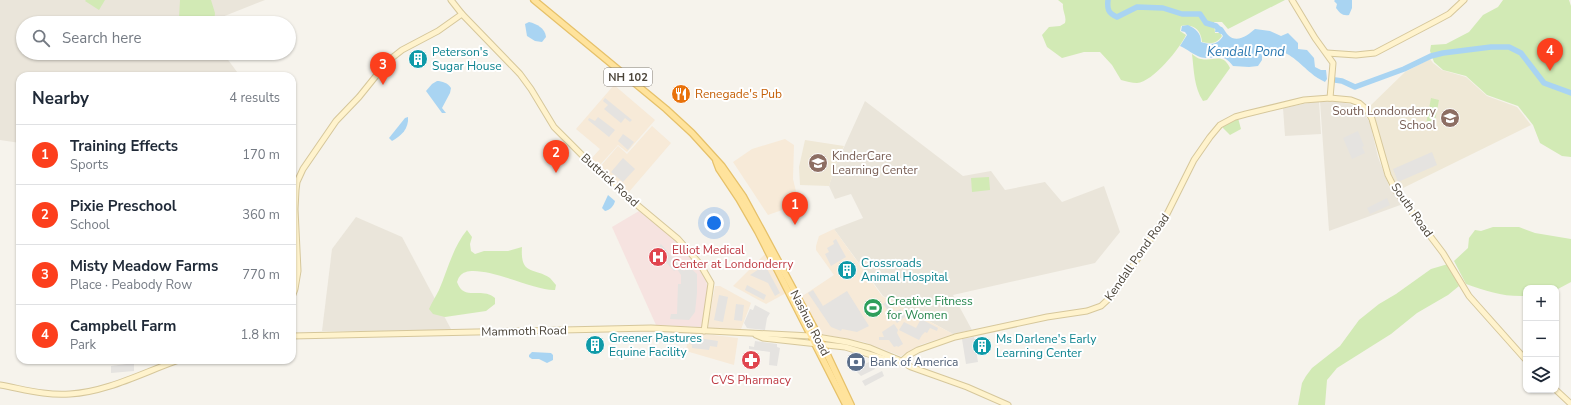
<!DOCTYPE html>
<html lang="en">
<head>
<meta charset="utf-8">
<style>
  :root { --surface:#fff; --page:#f6f6f7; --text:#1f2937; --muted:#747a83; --line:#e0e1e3; --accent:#fc3f1d }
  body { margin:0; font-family:"Nunito Sans",sans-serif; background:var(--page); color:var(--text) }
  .controls { position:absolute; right:12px; bottom:12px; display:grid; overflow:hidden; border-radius:8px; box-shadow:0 1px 3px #0004 }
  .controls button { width:36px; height:36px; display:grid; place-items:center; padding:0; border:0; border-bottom:1px solid var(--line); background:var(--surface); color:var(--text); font:20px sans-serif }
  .you { position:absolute; left:714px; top:223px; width:14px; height:14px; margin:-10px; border:3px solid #fff; border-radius:50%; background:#1a73e8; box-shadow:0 0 0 6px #1a73e833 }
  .badge { display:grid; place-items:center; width:26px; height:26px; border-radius:50%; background:var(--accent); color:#fff; font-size:13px; font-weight:700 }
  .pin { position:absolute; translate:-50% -33px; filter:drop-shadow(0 1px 2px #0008) }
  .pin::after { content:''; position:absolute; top:21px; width:14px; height:12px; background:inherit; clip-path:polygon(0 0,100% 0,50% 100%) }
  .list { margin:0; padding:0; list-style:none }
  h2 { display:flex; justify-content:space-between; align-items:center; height:52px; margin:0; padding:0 16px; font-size:17px }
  h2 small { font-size:13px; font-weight:400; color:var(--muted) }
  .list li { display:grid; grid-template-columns:26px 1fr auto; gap:12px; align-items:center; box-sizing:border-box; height:60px; padding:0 16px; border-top:1px solid var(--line) }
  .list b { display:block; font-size:15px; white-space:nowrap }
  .list p { margin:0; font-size:13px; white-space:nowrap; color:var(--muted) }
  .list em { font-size:13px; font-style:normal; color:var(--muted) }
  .icon { flex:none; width:22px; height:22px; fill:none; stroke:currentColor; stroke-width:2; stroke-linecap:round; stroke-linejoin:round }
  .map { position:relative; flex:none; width:1571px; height:405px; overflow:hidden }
  .search { position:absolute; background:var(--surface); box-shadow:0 1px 3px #0004; left:16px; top:16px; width:280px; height:44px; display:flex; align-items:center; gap:10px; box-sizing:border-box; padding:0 14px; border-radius:22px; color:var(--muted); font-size:15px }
  .panel { position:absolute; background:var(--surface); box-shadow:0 1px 3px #0004; left:16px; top:72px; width:280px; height:292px; border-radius:12px }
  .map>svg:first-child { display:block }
  .residential { fill:#eae5da }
  .commercial { fill:#f7ead8 }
  .education { fill:#efe8d6 }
  .medical { fill:#f6e3e0 }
  .green { fill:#d2eab5 }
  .parking { fill:#e5e3e0 }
  .water { fill:#a9d4f2 }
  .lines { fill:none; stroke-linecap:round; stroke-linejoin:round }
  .river { stroke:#a9d4f2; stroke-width:5.5 }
  .secondary-casing { stroke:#d6c79b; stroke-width:7 }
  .primary-casing { stroke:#e6c16a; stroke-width:8 }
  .secondary { stroke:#fff3cd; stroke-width:5 }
  .primary { stroke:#ffe39c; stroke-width:5.5 }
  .labels { text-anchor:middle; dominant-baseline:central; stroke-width:4; stroke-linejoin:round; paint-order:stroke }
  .shield { fill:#fff; stroke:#817c74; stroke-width:1 }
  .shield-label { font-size:11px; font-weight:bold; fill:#4b4439 }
  .culture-label { font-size:12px; fill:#0d838f; stroke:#fff; text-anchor:start }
  .food-label { font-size:12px; fill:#c56008; stroke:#fff; text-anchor:start }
  .education-label { font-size:12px; fill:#785e54; stroke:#fff; text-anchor:end }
  .street-label { font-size:12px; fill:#4b4439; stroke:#fff }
  .health-label { font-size:12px; fill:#be3a42; stroke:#fff; text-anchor:start }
  .leisure-label { font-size:12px; fill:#27864d; stroke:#fff; text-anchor:start }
  .service-label { font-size:12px; fill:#4e5e75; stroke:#fff; text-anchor:start }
  .water-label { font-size:13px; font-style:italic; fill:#2e7ab2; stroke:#fff }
</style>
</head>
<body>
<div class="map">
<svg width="1571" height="405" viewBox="0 0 1571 405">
  <rect width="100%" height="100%" fill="#f6f3ec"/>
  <!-- residential -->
  <g class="residential">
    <polygon points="0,0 197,0 203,23 23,23 23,53 223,53 240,76 20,76 20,143 0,140"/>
    <polygon points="199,0 265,0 207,23"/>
    <polygon points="865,101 963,176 991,171 1005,190 1045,182 1062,202 1104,186 1120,232 1095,263 953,295 972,330 953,334 883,296 834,229 863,218 851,194 835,199 829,186 835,167"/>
    <polygon points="1319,101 1321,134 1285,136 1283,108"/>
    <polygon points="1320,101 1338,102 1350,104 1361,109 1370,123 1378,157 1389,186 1403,204 1329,231"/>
    <polygon points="356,217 402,237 452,331 322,331 332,249"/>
  </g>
  <!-- commercial -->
  <g class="commercial">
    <polygon points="614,85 655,120 627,152 618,145 599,166 591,159 600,149 576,129"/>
    <polygon points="652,126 671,143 628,193 600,167 618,146 627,154"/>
    <polygon points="785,139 794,145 793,179 799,204 768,215 733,162 752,149"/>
    <polygon points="834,229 882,296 953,334 920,345 901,356 864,342 821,334 801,297 834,275 816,250 816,246 819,236"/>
    <polygon points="765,254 786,293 766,304 733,286"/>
    <polygon points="715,286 720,286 751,303 740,332 707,329"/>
    <polygon points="689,332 738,338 734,365 686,351"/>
  </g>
  <!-- education -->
  <g class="education">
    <polygon points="1430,59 1433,63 1442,70 1466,77 1487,96 1517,107 1531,125 1399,190 1391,173 1382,146 1378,128 1369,107 1405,72"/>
    <polygon points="805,140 844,146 835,167 829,186 800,185 799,167"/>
  </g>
  <!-- medical -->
  <polygon class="medical" points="639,211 677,241 703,273 708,287 702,327 656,325 612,227"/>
  <!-- green -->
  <g class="green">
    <polygon points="86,0 105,0 99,10 85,1"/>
    <polygon points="180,0 211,0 215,13 214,23 190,23 188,22 181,23 179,18"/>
    <path d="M 1058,0 L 1285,0 L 1228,29 L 1222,22 L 1214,22 L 1215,33 L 1220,33 L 1222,36 C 1217,44 1210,44 1202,42 C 1201,29 1193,24 1181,26 L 1180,31 L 1186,35 C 1180,48 1153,82 1137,83 C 1132,83 1126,81 1121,80 L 1112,65 L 1100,52 L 1084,52 L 1062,58 L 1047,47 L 1042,35 L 1049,27 L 1060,26 L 1065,23 C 1067,16 1062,11 1063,4 Z"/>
    <polygon points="1503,0 1569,0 1571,6 1571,157 1562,156 1540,143 1533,125 1518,106 1487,95 1466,76 1443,70 1434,62 1430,51 1431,45 1446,44 1469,32 1483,15 1498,7"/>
    <path d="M 1192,54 C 1195,56 1198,59 1201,59 C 1215,62 1222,52 1230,68 L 1207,100 L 1203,101 C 1194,87 1194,71 1192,54 Z"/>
    <polygon points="1431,98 1439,100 1434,126 1426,124"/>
    <polygon points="1238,118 1241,129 1230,135 1222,127 1227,123"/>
    <polygon points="989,177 990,190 972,192 971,178"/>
    <path d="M 1493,227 L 1519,227 L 1535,233 L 1571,239 L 1571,282 L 1556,290 L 1556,288 L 1526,288 L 1526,296 C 1503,297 1487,291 1466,284 L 1454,261 L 1468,248 L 1469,238 L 1475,230 L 1481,231 Z"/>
    <path d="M 467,230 L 472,237 L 470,244 L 471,251 L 475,254 L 484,251 L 508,251 L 522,247 C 520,276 534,267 550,278 C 552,280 554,283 556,285 L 555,290 C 536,292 473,259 460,276 C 458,278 458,280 457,282 C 464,302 481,286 495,298 L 495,304 L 486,311 L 445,317 L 433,314 L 429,309 C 432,302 436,296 439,290 C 448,269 453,247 467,230 Z"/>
    <polygon points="1448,264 1459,286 1448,295 1417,313 1391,334 1337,368 1327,380 1325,405 1298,405 1302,383 1306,376 1312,368 1340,346 1359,320 1379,304 1396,294 1431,269"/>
  </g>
  <!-- parking -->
  <g class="parking">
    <polygon points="605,98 632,120 630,122 625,118 621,123 604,109 608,105 603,101"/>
    <polygon points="598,117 615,130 609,137 588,120 589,118 595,121"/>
    <polygon points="1358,131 1364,146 1362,147 1365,153 1352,159 1343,138"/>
    <polygon points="623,134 634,142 628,150 618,141"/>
    <polygon points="1432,152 1437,165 1398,182 1393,169"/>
    <polygon points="623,158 635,169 623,182 611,172"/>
    <polygon points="1387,198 1390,205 1370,214 1367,208"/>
    <polygon points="836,239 846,257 831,266 825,254 829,252 827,248 834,244 833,241"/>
    <polygon points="661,244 684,271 688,266 697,274 697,293 695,312 689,320 670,319 671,314 677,314 678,284 681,284 681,275 677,269 674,271 664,260 668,256 659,246"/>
    <polygon points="765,265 780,293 775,296 768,283 750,275"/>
    <polygon points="747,285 766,295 764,300 745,290"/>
    <polygon points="813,290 823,306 847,291 869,326 857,332 842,329 841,331 831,327 808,293"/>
    <polygon points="719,295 728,297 723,322 714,320"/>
    <polygon points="886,302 894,313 900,309 906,316 897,323 883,304"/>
    <polygon points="736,304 744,305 742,321 734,320"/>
    <polygon points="755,305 770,313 767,318 765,330 747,328 744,323 750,309 753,310"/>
    <polygon points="921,319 938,328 937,331 930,328 927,333 925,332 922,335 919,340 899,330 904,322 916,328"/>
    <polygon points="894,324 898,330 897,333 903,344 898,347 897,346 894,347 889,340 879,340 879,337 884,337 882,332"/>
    <polygon points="692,337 718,341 717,347 710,346 709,350 692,348 692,345 690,344"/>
    <polygon points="974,337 978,362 966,364 962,339"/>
    <polygon points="755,341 777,344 777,347 780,348 777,366 769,365 770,352 749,349 749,346 754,347"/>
    <polygon points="873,360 876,365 874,366 875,369 861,376 856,371 855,369"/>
    <polygon points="134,363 134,371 111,373 111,366"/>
    <polygon points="882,371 884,376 865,386 862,381"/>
  </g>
  <!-- water -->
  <g class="water">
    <path d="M 1335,0 L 1352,0 L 1352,8 L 1349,15 C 1342,16 1340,13 1336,8 L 1337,4 L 1334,1 Z"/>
    <path d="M 529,22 C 537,24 545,28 546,37 L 542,42 L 535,41 L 527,36 L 525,24 Z"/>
    <path d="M 1188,25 C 1196,29 1201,33 1201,42 C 1210,45 1218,45 1223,36 L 1220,32 L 1215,32 L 1216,26 L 1222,27 C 1224,29 1226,33 1228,35 C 1237,44 1248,35 1255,29 L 1270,31 L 1281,36 L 1288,33 L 1298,43 L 1298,49 L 1307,50 L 1314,58 L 1315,67 L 1321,70 L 1326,70 L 1327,79 L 1325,82 C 1320,79 1315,77 1311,73 C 1298,62 1280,41 1262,54 L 1262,60 L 1258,66 L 1249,67 L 1233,66 C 1221,50 1215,61 1200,57 C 1194,55 1187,49 1180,46 L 1187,35 L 1185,32 L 1181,31 L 1182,26 Z"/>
    <path d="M 437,81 C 442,81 448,83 451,88 L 450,93 L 442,108 L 446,113 L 442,113 L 426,91 L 432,84 Z"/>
    <path d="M 408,117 C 409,129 401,136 392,141 L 389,138 L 405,118 Z"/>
    <path d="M 608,195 L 615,201 C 614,206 610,210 605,211 L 602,208 Z"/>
    <polygon points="532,352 551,353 553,355 553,360 547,363 539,359 532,359 529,357 529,355"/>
  </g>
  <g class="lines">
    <!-- river -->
    <g class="river">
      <path d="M 1108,0 C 1107,9 1108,13 1117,17 L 1137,7 L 1163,8 L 1182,14 L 1200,14 L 1206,23 L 1216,26 L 1221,31"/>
      <polyline points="1335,80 1342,81 1355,87 1404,69 1431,56 1443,53 1491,47 1509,47 1521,53 1544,83 1571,93"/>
    </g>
    <defs>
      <g id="secondary">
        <polyline points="451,0 462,14 520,74 531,89 554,127 585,158 636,204 678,239 700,264 711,283 704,331"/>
        <polyline points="1292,0 1315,38 1333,63 1330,98"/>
        <polyline points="1327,53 1356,55 1375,53 1436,21 1449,14 1464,0"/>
        <polyline points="292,297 295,289 298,271 295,209 296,190 297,182 303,169 336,121 359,97 388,61 402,50 438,31 462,14"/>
        <polyline points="756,335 763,338 845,347 898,363 901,362"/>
        <polyline points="292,336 651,328 811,336 847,342 870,348 899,360 911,367 967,387 1008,405"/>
        <polyline points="901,362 909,355 918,350 955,337 1047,317 1087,311 1101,306 1114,294 1166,216 1194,160 1210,137 1220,125 1235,117 1246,114 1304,100 1330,98 1351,100 1359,103 1367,110 1372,119 1388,175 1396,191 1443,253 1469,296 1526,360"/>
        <path d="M 0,385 C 23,389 46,396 70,394 C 107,392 144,372 179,360"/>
        <polyline points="1556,390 1571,404"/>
      </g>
      <g id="primary">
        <polyline points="534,0 666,109 692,133 722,166 743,196 761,229 819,337 851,405"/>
        <polyline points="716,161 719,169 739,199 758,232 846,405"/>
      </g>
    </defs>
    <!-- secondary casing -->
    <use href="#secondary" class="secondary-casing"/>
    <!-- primary casing -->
    <use href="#primary" class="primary-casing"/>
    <!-- secondary -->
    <use href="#secondary" class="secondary"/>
    <!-- primary -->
    <use href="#primary" class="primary"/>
  </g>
  <!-- icons -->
  <defs>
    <symbol id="building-disc" viewBox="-11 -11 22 22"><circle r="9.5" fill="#0f9aa8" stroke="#fff"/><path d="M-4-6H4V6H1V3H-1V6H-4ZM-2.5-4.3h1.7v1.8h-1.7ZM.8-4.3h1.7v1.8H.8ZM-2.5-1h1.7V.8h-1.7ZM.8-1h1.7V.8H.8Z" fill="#fff"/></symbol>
    <symbol id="restaurant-disc" viewBox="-11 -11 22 22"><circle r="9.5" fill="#e8710a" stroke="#fff"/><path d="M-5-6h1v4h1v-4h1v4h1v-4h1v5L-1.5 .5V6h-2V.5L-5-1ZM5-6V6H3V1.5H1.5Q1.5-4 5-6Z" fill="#fff"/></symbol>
    <symbol id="school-disc" viewBox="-11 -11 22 22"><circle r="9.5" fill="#8d6e63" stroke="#fff"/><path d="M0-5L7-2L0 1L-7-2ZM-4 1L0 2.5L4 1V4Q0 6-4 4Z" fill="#fff"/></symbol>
    <symbol id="hospital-disc" viewBox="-11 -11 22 22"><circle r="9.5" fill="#e0444e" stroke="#fff"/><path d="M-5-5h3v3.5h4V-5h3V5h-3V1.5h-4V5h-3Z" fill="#fff"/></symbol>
    <symbol id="stadium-disc" viewBox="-11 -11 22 22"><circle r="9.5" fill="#2e9e5b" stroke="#fff"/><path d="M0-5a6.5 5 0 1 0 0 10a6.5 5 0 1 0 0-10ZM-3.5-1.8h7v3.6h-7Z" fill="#fff"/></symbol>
    <symbol id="pharmacy-disc" viewBox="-11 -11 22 22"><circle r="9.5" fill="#e0444e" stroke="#fff"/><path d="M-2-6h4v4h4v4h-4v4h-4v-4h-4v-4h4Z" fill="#fff"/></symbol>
    <symbol id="bank-disc" viewBox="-11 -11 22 22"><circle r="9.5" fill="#5c6f8a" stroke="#fff"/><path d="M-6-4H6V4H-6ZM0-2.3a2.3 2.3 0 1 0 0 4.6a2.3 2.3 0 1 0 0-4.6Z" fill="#fff"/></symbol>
  </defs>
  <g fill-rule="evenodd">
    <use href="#building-disc" x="407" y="48" width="22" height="22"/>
    <use href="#restaurant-disc" x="670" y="83" width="22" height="22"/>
    <use href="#school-disc" x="1439" y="107" width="22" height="22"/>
    <use href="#school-disc" x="807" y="152" width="22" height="22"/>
    <use href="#hospital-disc" x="647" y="246" width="22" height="22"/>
    <use href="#building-disc" x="836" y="259" width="22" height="22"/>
    <use href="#stadium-disc" x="862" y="297" width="22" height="22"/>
    <use href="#building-disc" x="584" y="334" width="22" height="22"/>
    <use href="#building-disc" x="971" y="335" width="22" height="22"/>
    <use href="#pharmacy-disc" x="740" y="349" width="22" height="22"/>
    <use href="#bank-disc" x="845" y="351" width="22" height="22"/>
  </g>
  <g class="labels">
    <!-- shield labels -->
    <rect class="shield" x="604" y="68" width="48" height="18" rx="3"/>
    <g class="shield-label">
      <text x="628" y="77">NH 102</text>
    </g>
    <!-- culture labels -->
    <g class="culture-label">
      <text x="432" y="52">Peterson's<tspan x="432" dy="14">Sugar House</tspan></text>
      <text x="861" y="263">Crossroads<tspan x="861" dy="14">Animal Hospital</tspan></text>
      <text x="609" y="338">Greener Pastures<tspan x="609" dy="14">Equine Facility</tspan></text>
      <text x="996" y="339">Ms Darlene's Early<tspan x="996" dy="14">Learning Center</tspan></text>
    </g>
    <!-- food labels -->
    <g class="food-label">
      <text x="695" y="94">Renegade's Pub</text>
    </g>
    <!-- education labels -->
    <g class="education-label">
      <text x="1436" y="111">South Londonderry<tspan x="1436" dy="14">School</tspan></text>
      <text x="832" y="156" text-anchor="start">KinderCare<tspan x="832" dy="14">Learning Center</tspan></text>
    </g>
    <!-- street labels -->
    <g class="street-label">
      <text transform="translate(610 180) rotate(42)">Buttrick Road</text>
      <text transform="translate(1412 210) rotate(55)">South Road</text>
      <text transform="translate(1137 257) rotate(-55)">Kendall Pond Road</text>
      <text transform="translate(810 323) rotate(63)">Nashua Road</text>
      <text transform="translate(524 331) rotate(-1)">Mammoth Road</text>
    </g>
    <!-- health labels -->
    <g class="health-label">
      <text x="672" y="250">Elliot Medical<tspan x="672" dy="14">Center at Londonderry</tspan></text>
      <text x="751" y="380" text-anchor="middle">CVS Pharmacy</text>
    </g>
    <!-- leisure labels -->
    <g class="leisure-label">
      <text x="887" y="301">Creative Fitness<tspan x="887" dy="14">for Women</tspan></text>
    </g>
    <!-- service labels -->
    <g class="service-label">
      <text x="870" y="362">Bank of America</text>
    </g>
    <!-- water labels -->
    <g class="water-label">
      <text x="1246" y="52">Kendall Pond</text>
    </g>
  </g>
</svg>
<div class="controls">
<button>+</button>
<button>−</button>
<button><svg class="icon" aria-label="layers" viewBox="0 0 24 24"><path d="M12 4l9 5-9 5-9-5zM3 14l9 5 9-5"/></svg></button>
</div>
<div class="you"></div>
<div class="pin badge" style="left:795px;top:225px">1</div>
<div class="pin badge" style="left:556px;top:173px">2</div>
<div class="pin badge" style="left:383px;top:85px">3</div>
<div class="pin badge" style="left:1550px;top:71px">4</div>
<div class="search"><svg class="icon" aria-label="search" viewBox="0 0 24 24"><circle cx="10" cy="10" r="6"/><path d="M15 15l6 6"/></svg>Search here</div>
<section class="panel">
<h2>Nearby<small>4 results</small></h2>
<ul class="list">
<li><span class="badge">1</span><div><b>Training Effects</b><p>Sports</p></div><em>170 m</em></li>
<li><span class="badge">2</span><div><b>Pixie Preschool</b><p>School</p></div><em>360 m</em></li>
<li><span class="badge">3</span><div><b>Misty Meadow Farms</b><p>Place · Peabody Row</p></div><em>770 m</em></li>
<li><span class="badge">4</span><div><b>Campbell Farm</b><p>Park</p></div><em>1.8 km</em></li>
</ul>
</section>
</div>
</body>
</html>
